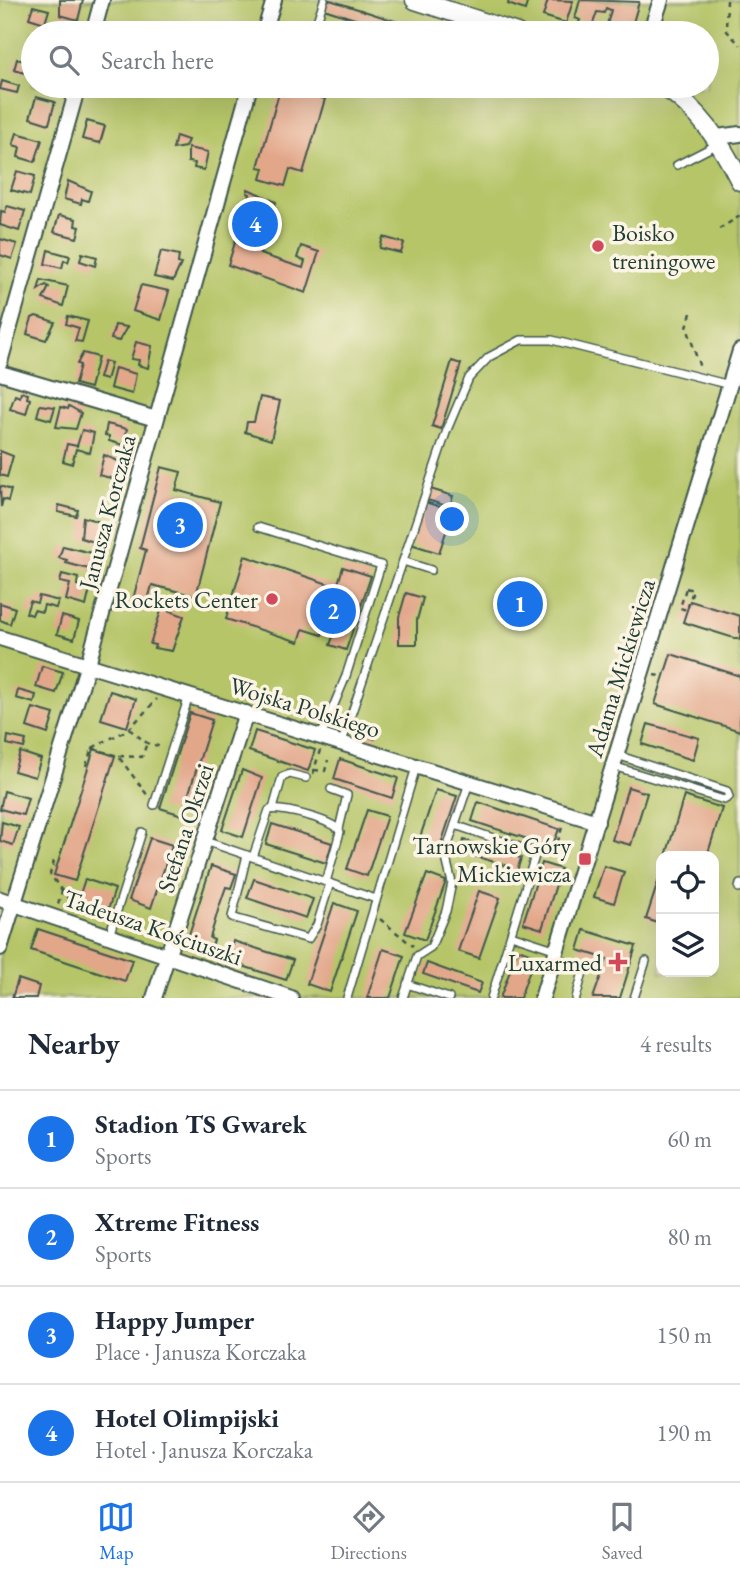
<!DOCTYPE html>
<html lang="en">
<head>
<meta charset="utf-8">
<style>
  :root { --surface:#fff; --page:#f6f6f7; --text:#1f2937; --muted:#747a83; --line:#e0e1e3; --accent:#1a73e8 }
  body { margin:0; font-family:"EB Garamond",serif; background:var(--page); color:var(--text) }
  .controls { position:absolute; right:21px; bottom:21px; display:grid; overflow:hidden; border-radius:14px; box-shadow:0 7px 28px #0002 }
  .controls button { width:63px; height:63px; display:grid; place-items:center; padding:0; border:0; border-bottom:2px solid var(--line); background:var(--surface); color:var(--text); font:35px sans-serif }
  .you { position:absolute; left:453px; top:520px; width:24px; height:24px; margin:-18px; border:5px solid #fff; border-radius:50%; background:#1a73e8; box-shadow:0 0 0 10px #1a73e833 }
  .badge { display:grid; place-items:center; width:46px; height:46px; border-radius:50%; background:var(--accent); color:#fff; font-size:23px; font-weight:700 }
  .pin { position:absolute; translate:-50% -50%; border:4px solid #fff; box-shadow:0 2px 7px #0006 }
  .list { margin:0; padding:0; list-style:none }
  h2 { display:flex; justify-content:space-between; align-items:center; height:91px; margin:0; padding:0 28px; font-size:30px }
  h2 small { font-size:23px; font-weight:400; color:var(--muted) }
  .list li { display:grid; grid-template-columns:46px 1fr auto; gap:21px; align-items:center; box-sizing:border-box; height:98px; padding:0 28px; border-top:2px solid var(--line) }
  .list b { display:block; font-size:26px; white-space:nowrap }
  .list p { margin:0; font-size:23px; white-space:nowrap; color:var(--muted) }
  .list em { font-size:23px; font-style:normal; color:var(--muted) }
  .icon { flex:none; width:38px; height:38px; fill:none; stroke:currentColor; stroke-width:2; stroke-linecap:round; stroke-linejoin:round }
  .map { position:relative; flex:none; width:740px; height:998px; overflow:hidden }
  .search { position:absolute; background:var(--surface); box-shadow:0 7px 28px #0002; left:21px; right:21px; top:21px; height:77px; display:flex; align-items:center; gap:18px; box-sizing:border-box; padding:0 24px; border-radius:38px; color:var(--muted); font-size:26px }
  .sheet { height:483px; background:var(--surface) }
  nav { display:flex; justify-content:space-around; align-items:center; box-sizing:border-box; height:98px; border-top:2px solid var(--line); background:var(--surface); font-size:19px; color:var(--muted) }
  nav a { display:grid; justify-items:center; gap:4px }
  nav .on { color:var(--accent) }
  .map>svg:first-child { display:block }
  .green { fill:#b5c568; stroke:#6a814e; stroke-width:2; fill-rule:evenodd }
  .building { fill:#e2a689 }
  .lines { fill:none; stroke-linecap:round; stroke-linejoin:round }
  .service-casing { stroke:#40574c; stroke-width:10 }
  .minor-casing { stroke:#40574c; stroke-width:18 }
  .tertiary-casing { stroke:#40574c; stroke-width:21 }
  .path { stroke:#40574c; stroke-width:2.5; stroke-dasharray:5 5; stroke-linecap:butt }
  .service { stroke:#fff; stroke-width:7 }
  .minor { stroke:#fff; stroke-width:14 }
  .tertiary { stroke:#fff; stroke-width:18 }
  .poi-dot { fill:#d1495b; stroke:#fcf5e5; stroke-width:2.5 }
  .labels { text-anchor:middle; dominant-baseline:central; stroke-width:7; stroke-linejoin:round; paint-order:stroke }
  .poi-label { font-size:24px; fill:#1f3d34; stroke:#fcf5e5; text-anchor:end }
  .street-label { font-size:24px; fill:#1f3d34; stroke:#fcf5e5 }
</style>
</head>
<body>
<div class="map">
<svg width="740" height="998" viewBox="0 0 740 998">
  <rect width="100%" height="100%" fill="#fcf5e5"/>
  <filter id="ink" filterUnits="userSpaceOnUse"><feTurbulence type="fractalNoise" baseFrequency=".0143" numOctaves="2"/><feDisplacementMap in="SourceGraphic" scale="14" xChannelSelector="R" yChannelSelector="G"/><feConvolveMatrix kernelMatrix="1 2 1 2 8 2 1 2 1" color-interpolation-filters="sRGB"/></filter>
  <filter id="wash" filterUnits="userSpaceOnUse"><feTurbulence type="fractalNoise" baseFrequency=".00686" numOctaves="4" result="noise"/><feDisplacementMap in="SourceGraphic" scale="28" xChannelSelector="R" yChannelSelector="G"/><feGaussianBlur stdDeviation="1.57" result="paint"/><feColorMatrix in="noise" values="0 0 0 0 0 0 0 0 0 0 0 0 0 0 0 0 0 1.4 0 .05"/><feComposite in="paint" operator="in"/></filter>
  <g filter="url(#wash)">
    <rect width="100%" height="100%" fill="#f8e8d1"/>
    <!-- green -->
    <path class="green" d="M 0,0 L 740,0 L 740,998 L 0,998 ZM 33,33 L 707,33 L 707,86 L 33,86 ZM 661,856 L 714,856 L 714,972 L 661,972 Z"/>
    <g id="blocks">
      <!-- building -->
      <g class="building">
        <polygon points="60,0 83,0 78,20 60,15"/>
        <polygon points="327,0 330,0 432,33 398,33 324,9"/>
        <polygon points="509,0 528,0 525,10 508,4"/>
        <polygon points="548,0 573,1 566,23 543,16"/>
        <polygon points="580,0 639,2 630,33 605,32 611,10 606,8 604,13 597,12 591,29 578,25 580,20 575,18"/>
        <polygon points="33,6 49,10 45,23 29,18"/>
        <polygon points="207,23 227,29 225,33 204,33"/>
        <polygon points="292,23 321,33 289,33"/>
        <polygon points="17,59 28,62 25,73 14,70"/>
        <polygon points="2,81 19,86 17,93 0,89"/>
        <polygon points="281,86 325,99 303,173 290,169 285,186 261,179 264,168 258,167"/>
        <polygon points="36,97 55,102 49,124 30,118"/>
        <polygon points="87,121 105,126 100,143 82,139"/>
        <polygon points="17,133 42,140 35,162 18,157 20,147 13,145"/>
        <polygon points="176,136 188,140 185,147 173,149"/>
        <polygon points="188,148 208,152 204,170 194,168 195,163 188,162"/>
        <polygon points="17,171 35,176 30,195 11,190"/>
        <polygon points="68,181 91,191 88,201 82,199 81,204 64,199"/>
        <polygon points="248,189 276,202 260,254 303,268 305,261 297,258 301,246 319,252 306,293 228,265 250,194 247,193"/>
        <polygon points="7,206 25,211 19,231 0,225 1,211 5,212"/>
        <polygon points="59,215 76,219 75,226 80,227 77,238 54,232"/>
        <polygon points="383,237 404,243 401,253 380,248"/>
        <polygon points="0,239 17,244 12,259 0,255"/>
        <polygon points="48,250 70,256 68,262 64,260 62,268 45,264"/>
        <polygon points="161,251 179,255 178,263 181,264 173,281 154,277"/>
        <polygon points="82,253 97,257 95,266 80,261"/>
        <polygon points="41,280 68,286 63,306 43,299 49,287 46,285 38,290"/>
        <polygon points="141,285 169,291 161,320 133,311"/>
        <polygon points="36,316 55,322 46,340 27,334 32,318"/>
        <polygon points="68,316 88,321 82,342 75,341 79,328 66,324"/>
        <polygon points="115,325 127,327 119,341 111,339"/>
        <polygon points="136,342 152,346 148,368 138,365 139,360 131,359"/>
        <polygon points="83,353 98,357 90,388 75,384 80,365 77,364"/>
        <polygon points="104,361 111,363 106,380 99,378"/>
        <polygon points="452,361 461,364 441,429 432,426"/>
        <polygon points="115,368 136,374 132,394 110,388"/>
        <polygon points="21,392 28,394 27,398 30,399 26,414 10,409 15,395 20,397"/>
        <polygon points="260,397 280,401 271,440 245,432 247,422 254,422"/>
        <polygon points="40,405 55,407 51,420 37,416"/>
        <polygon points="69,406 81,413 76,429 56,427 61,407 68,409"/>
        <polygon points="107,424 127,429 123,445 109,441 109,436 105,435"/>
        <polygon points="82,430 94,433 90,453 76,449 72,464 63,461 67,444 77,446"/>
        <polygon points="0,451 13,456 7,477 0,475"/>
        <polygon points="104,455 123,463 118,480 99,475"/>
        <polygon points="161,467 181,472 176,490 220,502 196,596 152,585 147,604 139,602 138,605 132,603 146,550 140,548"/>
        <polygon points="0,486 11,490 8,501 3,499 1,507"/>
        <polygon points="427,488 453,496 450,507 424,499"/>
        <polygon points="425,502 453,511 439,553 411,544"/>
        <polygon points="59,505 78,510 76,516 58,512"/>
        <polygon points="83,517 107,524 101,544 81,538"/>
        <polygon points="63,546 100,555 96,571 66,563 67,560 59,558"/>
        <polygon points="245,556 337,587 343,567 371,576 346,650 330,645 336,628 325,625 322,635 303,629 299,642 226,619"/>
        <polygon points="62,574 78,578 77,585 90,589 86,606 66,600 70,584 60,582"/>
        <polygon points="406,593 423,598 417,620 417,644 399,644 399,617"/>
        <polygon points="39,596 59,601 56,608 44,605 42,612 34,610 32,615 26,613 30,601 37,603"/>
        <polygon points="690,601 740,616 740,640 683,622"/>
        <polygon points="0,603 15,608 10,624 0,620"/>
        <polygon points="162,608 184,616 172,651 154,648 155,645 150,644"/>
        <polygon points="62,616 79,621 74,639 57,634"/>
        <polygon points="671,654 740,676 740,731 655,704"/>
        <polygon points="42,666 63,672 56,693 36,687"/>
        <polygon points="18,690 36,695 34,703 16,698"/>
        <polygon points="110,691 136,699 127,727 101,719"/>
        <polygon points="33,708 54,714 48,734 27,727"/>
        <polygon points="190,713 212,720 182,815 160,808"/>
        <polygon points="360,722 379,728 375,739 357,732"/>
        <polygon points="648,724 699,738 693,760 642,744"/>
        <polygon points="255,731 315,750 308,771 249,751"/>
        <polygon points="8,736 26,740 24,748 7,744"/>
        <polygon points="94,749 115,756 75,881 54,875"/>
        <polygon points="20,752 41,759 35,777 14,771"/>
        <polygon points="340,759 398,778 392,798 334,779"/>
        <polygon points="242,770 262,778 243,837 222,830"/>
        <polygon points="628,787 647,793 631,845 612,840"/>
        <polygon points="436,790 457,796 438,853 417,846"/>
        <polygon points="4,791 28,798 23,815 0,809"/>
        <polygon points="684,796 722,808 707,856 666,856"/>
        <polygon points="478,802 559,829 552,847 472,821"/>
        <polygon points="367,810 387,816 367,876 347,869"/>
        <polygon points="2,822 19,827 13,845 0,841"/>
        <polygon points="272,824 332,843 326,863 266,844"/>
        <polygon points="150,838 172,845 151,908 129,900"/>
        <polygon points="464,840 521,858 516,874 507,872 508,866 461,852"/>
        <polygon points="542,863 561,869 542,929 523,923"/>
        <polygon points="211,866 236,874 231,888 226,887 219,907 210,938 214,940 209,954 185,947"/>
        <polygon points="604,866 624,872 614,903 594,897"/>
        <polygon points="661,873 661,924 646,919"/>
        <polygon points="427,874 446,881 425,940 405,933"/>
        <polygon points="85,879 115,889 106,916 76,906"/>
        <polygon points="254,879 313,899 306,918 247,898"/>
        <polygon points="479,891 500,898 479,958 458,951"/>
        <polygon points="334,903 357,911 330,992 307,984"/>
        <polygon points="38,929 132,960 125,981 31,950"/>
        <polygon points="584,930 636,946 620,998 593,998 607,959 578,950"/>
        <polygon points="233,941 293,960 286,980 227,961"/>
        <polygon points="383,949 404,956 390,998 367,998"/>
        <polygon points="518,949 535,955 520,998 500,998"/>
        <polygon points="427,963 482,983 478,993 423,974"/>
        <polygon points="18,979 39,986 36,998 12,998"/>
      </g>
    </g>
  </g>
  <g filter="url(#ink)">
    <use href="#blocks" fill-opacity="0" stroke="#40574c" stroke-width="2"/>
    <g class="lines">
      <defs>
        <g id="service">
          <polyline points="324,0 317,21 354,33"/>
          <polyline points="677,165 720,143"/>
          <polyline points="258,527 381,565 346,676 321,736"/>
          <polyline points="403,561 431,570"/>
          <polyline points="342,742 447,430 469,378 489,357 521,340 552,340 730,385"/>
          <polyline points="613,766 724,800 729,797 727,791 617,755"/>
          <polyline points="331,789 347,795 339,829"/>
          <polyline points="154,805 189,696"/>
          <polyline points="273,809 282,777 290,774 306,778"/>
          <polyline points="455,825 531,851 535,856 491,998"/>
          <polyline points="205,841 376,899"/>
          <polyline points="247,855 232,917 238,919 308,939 317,925 330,883"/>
          <path d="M 253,857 L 269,810 C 281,807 337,821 340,832 L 326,882"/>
          <polyline points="739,888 740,884"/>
          <polyline points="511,935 557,950"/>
          <polyline points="109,936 142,832"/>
          <polyline points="554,958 579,966 583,972 576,998"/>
          <polyline points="407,984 449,998"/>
          <polyline points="347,998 416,767"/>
          <polyline points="403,998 417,956 431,947 446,911 452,883 445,854 469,783"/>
          <polyline points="634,998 646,961"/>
        </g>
        <g id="minor">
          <polyline points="93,33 102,0"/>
          <polyline points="264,33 274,0"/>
          <polyline points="650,33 661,0"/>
          <polyline points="717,137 740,134"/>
          <polyline points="0,362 78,86"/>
          <polyline points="0,373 156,419"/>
          <polyline points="0,638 597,822"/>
          <polyline points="0,899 291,998"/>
          <polyline points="0,948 88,664 250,86"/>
          <polyline points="154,998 246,713"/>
          <polyline points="542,998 740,351"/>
        </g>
        <g id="tertiary">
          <polyline points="415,0 517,33"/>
          <path d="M 663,86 C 700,110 721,143 740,181"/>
        </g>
      </defs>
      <!-- service casing -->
      <use href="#service" class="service-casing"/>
      <!-- minor casing -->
      <use href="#minor" class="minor-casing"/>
      <!-- tertiary casing -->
      <use href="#tertiary" class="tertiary-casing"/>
      <!-- path -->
      <g class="path">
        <polyline points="727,0 726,30 740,45"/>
        <polyline points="719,229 740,216"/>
        <polyline points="691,313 687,327 700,368"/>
        <polygon points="686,588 693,590 687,610 680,608"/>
        <polyline points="654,675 664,677"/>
        <polyline points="129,729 147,743 162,747"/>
        <polyline points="92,748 118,756 148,796"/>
        <polyline points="119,756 142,757 147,743"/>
        <polyline points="86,766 92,748 129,729 157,699"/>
        <polyline points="314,770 325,771 328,760"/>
        <polyline points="313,774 320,750"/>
        <polyline points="544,855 556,848 563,824"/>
        <polyline points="54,861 50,874 62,891"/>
        <polyline points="58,904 62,891 76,907 75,911"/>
        <polyline points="380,919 413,946"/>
      </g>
      <!-- service -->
      <use href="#service" class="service"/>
      <!-- minor -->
      <use href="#minor" class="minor"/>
      <!-- tertiary -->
      <use href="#tertiary" class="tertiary"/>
    </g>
  </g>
  <!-- markers -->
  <g class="poi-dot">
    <circle cx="598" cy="246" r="7"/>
    <circle cx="272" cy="599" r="7"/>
    <rect x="578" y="852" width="14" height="14" rx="3.5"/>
    <path d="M614.5 951.5h7v7h7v7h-7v7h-7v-7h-7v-7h7z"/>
  </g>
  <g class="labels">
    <!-- poi labels -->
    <g class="poi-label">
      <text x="612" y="232" text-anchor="start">Boisko<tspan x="612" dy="28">treningowe</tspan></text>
      <text x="258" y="599">Rockets Center</text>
      <text x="571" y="845">Tarnowskie Góry<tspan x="571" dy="28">Mickiewicza</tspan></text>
      <text x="602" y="962">Luxarmed</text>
    </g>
    <!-- street labels -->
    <g class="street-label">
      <text transform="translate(107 512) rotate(-75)">Janusza Korczaka</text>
      <text transform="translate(620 668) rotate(-73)">Adama Mickiewicza</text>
      <text transform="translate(305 707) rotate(17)">Wojska Polskiego</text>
      <text transform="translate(185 828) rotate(-72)">Stefana Okrzei</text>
      <text transform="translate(153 927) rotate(19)">Tadeusza Kościuszki</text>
    </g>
  </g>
</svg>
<div class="controls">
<button><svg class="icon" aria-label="locate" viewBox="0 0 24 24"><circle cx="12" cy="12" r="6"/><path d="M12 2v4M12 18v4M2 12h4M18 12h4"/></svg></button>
<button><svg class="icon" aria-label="layers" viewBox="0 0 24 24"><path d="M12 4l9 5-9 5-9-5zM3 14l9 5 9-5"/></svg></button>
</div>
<div class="you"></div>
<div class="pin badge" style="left:520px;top:604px">1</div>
<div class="pin badge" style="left:333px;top:611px">2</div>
<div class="pin badge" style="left:180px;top:525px">3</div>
<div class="pin badge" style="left:255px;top:224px">4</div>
<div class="search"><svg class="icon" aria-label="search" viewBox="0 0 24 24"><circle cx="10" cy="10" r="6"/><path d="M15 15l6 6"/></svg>Search here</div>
</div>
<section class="sheet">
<h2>Nearby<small>4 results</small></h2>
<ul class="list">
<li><span class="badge">1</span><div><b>Stadion TS Gwarek</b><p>Sports</p></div><em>60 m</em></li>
<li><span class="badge">2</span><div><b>Xtreme Fitness</b><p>Sports</p></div><em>80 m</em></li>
<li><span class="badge">3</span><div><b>Happy Jumper</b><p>Place · Janusza Korczaka</p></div><em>150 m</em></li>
<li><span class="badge">4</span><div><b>Hotel Olimpijski</b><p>Hotel · Janusza Korczaka</p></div><em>190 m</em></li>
</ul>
</section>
<nav>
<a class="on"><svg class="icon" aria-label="map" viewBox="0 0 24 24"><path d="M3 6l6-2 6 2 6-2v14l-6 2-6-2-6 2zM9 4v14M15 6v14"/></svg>Map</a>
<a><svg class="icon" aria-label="directions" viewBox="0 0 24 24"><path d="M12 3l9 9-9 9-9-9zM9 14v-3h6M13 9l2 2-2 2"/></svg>Directions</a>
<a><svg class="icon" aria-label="saved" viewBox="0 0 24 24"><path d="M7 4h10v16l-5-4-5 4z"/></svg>Saved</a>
</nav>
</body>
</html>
